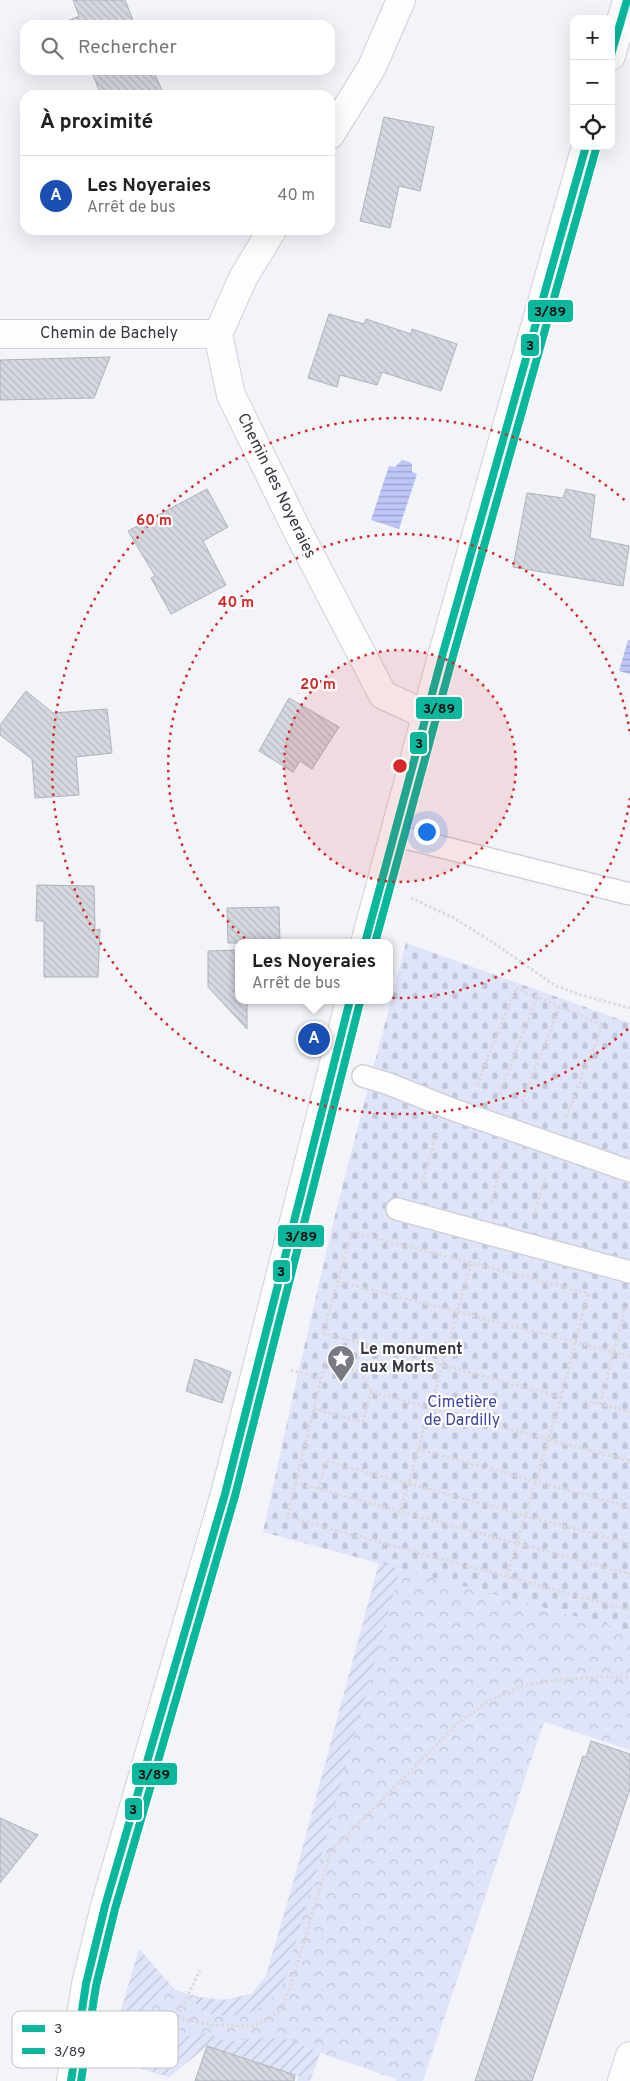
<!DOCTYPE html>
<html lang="fr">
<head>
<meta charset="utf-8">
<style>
  :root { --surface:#fff; --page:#f2f2f2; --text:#202124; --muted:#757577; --line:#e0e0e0; --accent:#b45309 }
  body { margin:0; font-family:Overpass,sans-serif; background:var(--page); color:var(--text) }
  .controls { position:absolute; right:15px; top:15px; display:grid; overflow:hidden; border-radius:10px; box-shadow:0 5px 20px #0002 }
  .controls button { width:45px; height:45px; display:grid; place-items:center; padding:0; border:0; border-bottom:1px solid var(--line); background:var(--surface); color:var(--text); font:25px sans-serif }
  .you { position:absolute; left:426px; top:831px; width:18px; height:18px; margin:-12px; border:4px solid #fff; border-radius:50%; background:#1a73e8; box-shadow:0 0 0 8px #1a73e833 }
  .badge { display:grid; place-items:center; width:32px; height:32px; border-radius:50%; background:var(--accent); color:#fff; font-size:16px; font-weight:700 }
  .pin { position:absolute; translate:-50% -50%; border:2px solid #fff; box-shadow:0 1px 5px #0006 }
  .popup { position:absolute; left:235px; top:939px; width:158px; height:65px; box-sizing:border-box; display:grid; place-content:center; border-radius:10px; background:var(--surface); filter:drop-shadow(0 1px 4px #0005); font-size:16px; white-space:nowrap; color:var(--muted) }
  .popup b { font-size:19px; color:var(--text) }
  .popup::after { content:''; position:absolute; left:50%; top:100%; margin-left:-10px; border:10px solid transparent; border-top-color:var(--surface) }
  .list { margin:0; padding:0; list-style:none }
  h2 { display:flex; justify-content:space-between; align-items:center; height:65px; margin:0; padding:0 20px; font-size:21px }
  h2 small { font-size:16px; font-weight:400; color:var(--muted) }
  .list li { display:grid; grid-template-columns:32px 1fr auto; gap:15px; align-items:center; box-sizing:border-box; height:80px; padding:0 20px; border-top:1px solid var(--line) }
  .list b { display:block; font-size:19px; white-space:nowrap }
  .list p { margin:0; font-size:16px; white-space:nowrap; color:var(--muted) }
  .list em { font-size:16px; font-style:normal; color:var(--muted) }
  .icon { flex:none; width:28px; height:28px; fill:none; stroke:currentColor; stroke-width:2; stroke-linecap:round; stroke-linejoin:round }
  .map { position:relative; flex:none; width:630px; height:2081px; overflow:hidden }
  .search { position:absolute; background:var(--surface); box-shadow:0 5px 20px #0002; left:20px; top:20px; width:315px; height:55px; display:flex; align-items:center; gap:12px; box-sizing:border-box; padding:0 18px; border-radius:15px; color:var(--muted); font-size:19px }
  .panel { position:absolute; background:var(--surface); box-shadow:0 5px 20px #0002; left:20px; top:90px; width:315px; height:145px; border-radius:15px }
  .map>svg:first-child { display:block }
  .cemetery { fill:url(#cemetery-stones) }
  .park { fill:url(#park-crowns) }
  .garden { fill:url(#garden-furrows) }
  .water { fill:url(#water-rules) }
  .building { fill:url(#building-back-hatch); stroke:#b0b2ba }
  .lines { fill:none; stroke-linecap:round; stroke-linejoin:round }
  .service-casing { stroke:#cfd1d9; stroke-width:24 }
  .minor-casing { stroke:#cfd1d9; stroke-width:30 }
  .tertiary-casing { stroke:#cfd1d9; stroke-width:30 }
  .path { stroke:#dadadc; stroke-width:3; stroke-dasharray:2.5 2.5; stroke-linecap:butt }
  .service { stroke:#fdfdfe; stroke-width:21 }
  .minor { stroke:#fdfdfe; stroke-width:28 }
  .tertiary { stroke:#fdfdfe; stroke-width:28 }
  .bus-1-casing { stroke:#fff; stroke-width:11 }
  .bus-2-casing { stroke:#fff; stroke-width:11 }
  .bus-1 { stroke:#08b79c; stroke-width:8 }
  .bus-2 { stroke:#08b79c; stroke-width:8 }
  .ring { fill:none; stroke:#d62828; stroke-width:2.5; stroke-dasharray:2.5 5 }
  .labels { text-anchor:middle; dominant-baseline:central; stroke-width:4.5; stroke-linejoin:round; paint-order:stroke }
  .street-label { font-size:16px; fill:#353741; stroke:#fff }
  .poi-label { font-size:16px; font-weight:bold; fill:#353741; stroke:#fff; text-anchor:start }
  .park-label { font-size:16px; fill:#3d44a0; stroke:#fff }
  .key { fill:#fff; stroke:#c2c3c6; stroke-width:1 }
  .key-label { font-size:14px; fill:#353741 }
  .centre { fill:#d62828; stroke:#fff; stroke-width:2.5 }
  .ring-label { font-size:15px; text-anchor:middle; font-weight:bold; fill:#d62828; stroke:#fff; stroke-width:4.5; stroke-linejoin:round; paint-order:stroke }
  .line-badge { stroke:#fff; stroke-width:2 }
  .pale-badge-label { font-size:14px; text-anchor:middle; font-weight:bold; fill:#111 }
</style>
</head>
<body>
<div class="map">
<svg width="630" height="2081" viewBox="0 0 630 2081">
  <defs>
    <pattern id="cemetery-stones" width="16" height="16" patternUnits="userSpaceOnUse" patternTransform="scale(1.25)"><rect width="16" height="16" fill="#dfe4f9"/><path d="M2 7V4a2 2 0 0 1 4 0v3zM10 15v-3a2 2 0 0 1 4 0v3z" fill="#c0c4d7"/></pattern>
    <pattern id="park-crowns" width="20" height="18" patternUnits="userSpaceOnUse" patternTransform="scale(1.25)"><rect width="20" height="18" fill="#dfe4f9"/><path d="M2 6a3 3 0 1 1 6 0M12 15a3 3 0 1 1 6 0" fill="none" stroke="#c0c4d7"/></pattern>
    <pattern id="garden-furrows" width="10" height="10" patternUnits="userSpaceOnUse" patternTransform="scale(1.25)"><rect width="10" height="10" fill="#dfe4f9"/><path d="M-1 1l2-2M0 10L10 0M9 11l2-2" fill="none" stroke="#c0c4d7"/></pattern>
    <pattern id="water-rules" width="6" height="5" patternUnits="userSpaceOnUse" patternTransform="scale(1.25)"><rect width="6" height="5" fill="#bdc6f6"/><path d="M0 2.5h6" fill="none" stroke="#9aa2c9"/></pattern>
    <pattern id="building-back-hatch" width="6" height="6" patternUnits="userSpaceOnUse" patternTransform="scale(1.25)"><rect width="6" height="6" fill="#d6d8e0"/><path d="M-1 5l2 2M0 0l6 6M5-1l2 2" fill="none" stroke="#b8bac1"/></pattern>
  </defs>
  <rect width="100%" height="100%" fill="#f3f4fa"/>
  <!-- cemetery -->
  <polygon class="cemetery" points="406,943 630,1023 630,1631 263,1532 296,1382 337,1207"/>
  <!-- park -->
  <polygon class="park" points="379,1563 630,1631 630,1750 544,1722 423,2081 396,2081 396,2079 320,2053 310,2081 297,2081 298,2076 207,2046 169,2077 107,2058 139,1949 175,1990 199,1997 224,2000 252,1994 266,1976 294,1880"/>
  <!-- garden -->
  <g class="garden">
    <path d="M 379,1563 L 400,1569 L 320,1860 L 283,1984 C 276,1992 270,2001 261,2007 C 247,2016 215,2019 201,2010 C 198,2008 196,2004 194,2001 L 199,1997 L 224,2000 L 252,1994 L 266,1976 L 294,1880 Z"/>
    <path d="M 139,1949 L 175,1990 L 163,1988 C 151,1998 144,2009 143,2025 L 117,2025 Z"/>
    <path d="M 207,2032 L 227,2042 L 256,2038 L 289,2039 L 320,2053 L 310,2080 L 207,2046 L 169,2077 L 121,2063 C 139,2045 173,2033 198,2037 Z"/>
  </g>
  <!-- water -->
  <g class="water">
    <polygon points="402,460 410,462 412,465 412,472 417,474 399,529 371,520 389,466 395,467"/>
    <polygon points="628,640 630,641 630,674 619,671"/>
  </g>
  <!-- building -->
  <g class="building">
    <polygon points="73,0 125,0 135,25 59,25 79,16"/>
    <polygon points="91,70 153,70 164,95 101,95"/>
    <polygon points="384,117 434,127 420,191 399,186 390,228 360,221"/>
    <polygon points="329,314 364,324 366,319 411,334 412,329 457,344 441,391 382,372 377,385 340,375 337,387 308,378"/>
    <polygon points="110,357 94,398 0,400 0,360"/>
    <polygon points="207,489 228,527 203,541 226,585 171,614 151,578 155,576 128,531"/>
    <polygon points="566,489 595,495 590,538 629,546 623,586 513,567 527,493 563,498"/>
    <polygon points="26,691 53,713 107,709 112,753 76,757 79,795 35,798 32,759 0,735 0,725"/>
    <polygon points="289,698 339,727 312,769 300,761 293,772 259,751"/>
    <polygon points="37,885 94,886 95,930 100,929 98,977 44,977 44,921 36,921"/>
    <polygon points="279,907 280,943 228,943 227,908"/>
    <polygon points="239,950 239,1000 247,1000 247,1029 208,987 208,951"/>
    <polygon points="195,1359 231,1372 222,1403 186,1391"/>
    <polygon points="591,1741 630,1754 630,1789 532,2081 475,2081 583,1756 586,1757"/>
    <polygon points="0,1818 38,1835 0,1883"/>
    <polygon points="207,2046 295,2075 294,2081 195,2081"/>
  </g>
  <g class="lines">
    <defs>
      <g id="service">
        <polyline points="394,835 630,894"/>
        <polyline points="363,1076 389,1084 454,1110 630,1171"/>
        <polyline points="397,1209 630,1272"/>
      </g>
      <g id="minor">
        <polyline points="330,135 372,67 401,0"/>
        <polyline points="272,230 243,278 218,334 231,395 298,532 383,695 427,715"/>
        <polyline points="0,334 218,334"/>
        <polyline points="622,2081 630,2056"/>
      </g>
      <g id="tertiary">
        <polyline points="611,56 627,0"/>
        <polyline points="365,943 443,653 586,146"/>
        <polyline points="71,2081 86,1984 105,1906 225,1494 350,1000"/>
      </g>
    </defs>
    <!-- service casing -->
    <use href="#service" class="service-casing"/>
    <!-- minor casing -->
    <use href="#minor" class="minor-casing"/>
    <!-- tertiary casing -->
    <use href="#tertiary" class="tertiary-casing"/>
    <!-- path -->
    <g class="path">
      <polyline points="411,898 452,917 494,943 554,985 581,995 630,1008"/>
      <polyline points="477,1085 516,988 603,1025 566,1117"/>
      <polyline points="499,1094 537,997"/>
      <polyline points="522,1102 560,1006"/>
      <polyline points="422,1184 436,1135"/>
      <polyline points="491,1202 503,1161"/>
      <polyline points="534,1214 546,1175"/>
      <polygon points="352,1232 588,1293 561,1397 323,1333"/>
      <polyline points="337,1281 630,1356"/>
      <polyline points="291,1370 321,1379"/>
      <polyline points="371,1392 361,1372 326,1361 287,1517 630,1610"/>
      <polyline points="585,1400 630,1412"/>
      <polyline points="600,1404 625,1308 630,1310"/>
      <polyline points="314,1409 363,1422 371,1392 430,1408 471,1263"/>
      <polyline points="418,1449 630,1507"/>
      <polyline points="296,1483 630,1574"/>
      <polyline points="319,1489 326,1461 630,1544"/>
      <polyline points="401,1510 430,1408 630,1461"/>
      <polyline points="507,1576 561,1398"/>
      <polyline points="177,2018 211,2025 254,2026 281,2011 292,1982 331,1851 458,1723 489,1701 522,1686 558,1680 597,1677 630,1677"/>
      <polyline points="109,2057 126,2050 177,2018 200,1970"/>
    </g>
    <!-- service -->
    <use href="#service" class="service"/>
    <!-- minor -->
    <use href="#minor" class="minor"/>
    <!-- tertiary -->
    <use href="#tertiary" class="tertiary"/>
    <defs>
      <g id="bus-1">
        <polyline points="611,55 627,0"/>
        <polyline points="365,943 443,653 586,146"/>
        <polyline points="71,2081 86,1984 105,1906 225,1494 350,1000"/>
      </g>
      <g id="bus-2">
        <polyline points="375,943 453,656 596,149"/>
        <polyline points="81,2081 96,1986 115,1909 235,1496 360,1002"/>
      </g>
    </defs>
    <!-- bus-1 casing -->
    <use href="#bus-1" class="bus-1-casing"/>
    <!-- bus-2 casing -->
    <use href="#bus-2" class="bus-2-casing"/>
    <!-- bus-1 -->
    <use href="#bus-1" class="bus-1"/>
    <!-- bus-2 -->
    <use href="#bus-2" class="bus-2"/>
  </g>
  <!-- distance rings -->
  <circle cx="400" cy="766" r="116" fill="#d62828" fill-opacity=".12"/>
  <g class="ring">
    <circle cx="400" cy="766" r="116"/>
    <path d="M630 798A232 232 0 1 1 630 734"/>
    <path d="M628 1029A348 348 0 1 1 628 503"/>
  </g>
  <!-- icons -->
  <defs>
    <symbol id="sight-pin" viewBox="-11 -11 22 30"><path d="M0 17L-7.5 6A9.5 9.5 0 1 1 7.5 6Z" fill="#787982" stroke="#fff"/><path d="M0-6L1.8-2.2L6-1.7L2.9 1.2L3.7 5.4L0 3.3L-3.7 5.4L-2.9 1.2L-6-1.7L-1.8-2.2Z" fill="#fff"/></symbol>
  </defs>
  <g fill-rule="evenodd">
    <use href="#sight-pin" x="325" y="1343" width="32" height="43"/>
  </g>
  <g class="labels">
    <!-- street labels -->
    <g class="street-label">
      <text x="109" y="334">Chemin de Bachely</text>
      <text transform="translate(276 486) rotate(64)">Chemin des Noyeraies</text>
    </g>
    <!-- poi labels -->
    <g class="poi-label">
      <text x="360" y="1350">Le monument<tspan x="360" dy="18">aux Morts</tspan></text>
    </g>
    <!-- park labels -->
    <g class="park-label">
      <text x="462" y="1403">Cimetière<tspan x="462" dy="18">de Dardilly</tspan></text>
    </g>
  </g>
  <!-- legend -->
  <rect x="12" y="2011" width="166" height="57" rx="8" class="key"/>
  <rect x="22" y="2025" width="23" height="7" fill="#08b79c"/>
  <rect x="22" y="2048" width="23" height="6" fill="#08b79c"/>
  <g class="key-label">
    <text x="54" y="2033">3</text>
    <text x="54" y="2056">3/89</text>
  </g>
  <circle cx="400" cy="766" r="8" class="centre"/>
  <g class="ring-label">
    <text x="154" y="525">60 m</text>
    <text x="236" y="607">40 m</text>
    <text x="318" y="689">20 m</text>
  </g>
  <g class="line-badge">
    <rect x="527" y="299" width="47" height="24" rx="5" fill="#08b79c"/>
    <rect x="520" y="333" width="20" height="24" rx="5" fill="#08b79c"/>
    <rect x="415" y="696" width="48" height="24" rx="5" fill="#08b79c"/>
    <rect x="409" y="731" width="19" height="24" rx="5" fill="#08b79c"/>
    <rect x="277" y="1224" width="48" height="24" rx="5" fill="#08b79c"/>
    <rect x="272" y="1259" width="19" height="24" rx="5" fill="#08b79c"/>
    <rect x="131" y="1762" width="47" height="24" rx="5" fill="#08b79c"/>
    <rect x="124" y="1797" width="19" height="24" rx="5" fill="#08b79c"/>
  </g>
  <g class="pale-badge-label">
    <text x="550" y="316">3/89</text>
    <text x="530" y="350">3</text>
    <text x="439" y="713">3/89</text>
    <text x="419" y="748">3</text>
    <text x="301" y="1241">3/89</text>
    <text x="281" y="1276">3</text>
    <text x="154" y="1779">3/89</text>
    <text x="133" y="1814">3</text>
  </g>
</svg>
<div class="controls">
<button>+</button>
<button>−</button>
<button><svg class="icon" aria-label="locate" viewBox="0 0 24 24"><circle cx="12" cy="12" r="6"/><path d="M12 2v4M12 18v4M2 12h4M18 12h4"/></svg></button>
</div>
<div class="you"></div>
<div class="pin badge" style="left:314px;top:1039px;background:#1a4fb4">A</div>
<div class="popup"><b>Les Noyeraies</b>Arrêt de bus</div>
<div class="search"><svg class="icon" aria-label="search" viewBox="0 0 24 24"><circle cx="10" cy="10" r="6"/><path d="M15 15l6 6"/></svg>Rechercher</div>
<section class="panel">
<h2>À proximité<small></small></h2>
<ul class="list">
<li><span class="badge" style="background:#1a4fb4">A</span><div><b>Les Noyeraies</b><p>Arrêt de bus</p></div><em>40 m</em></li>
</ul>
</section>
</div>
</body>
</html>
